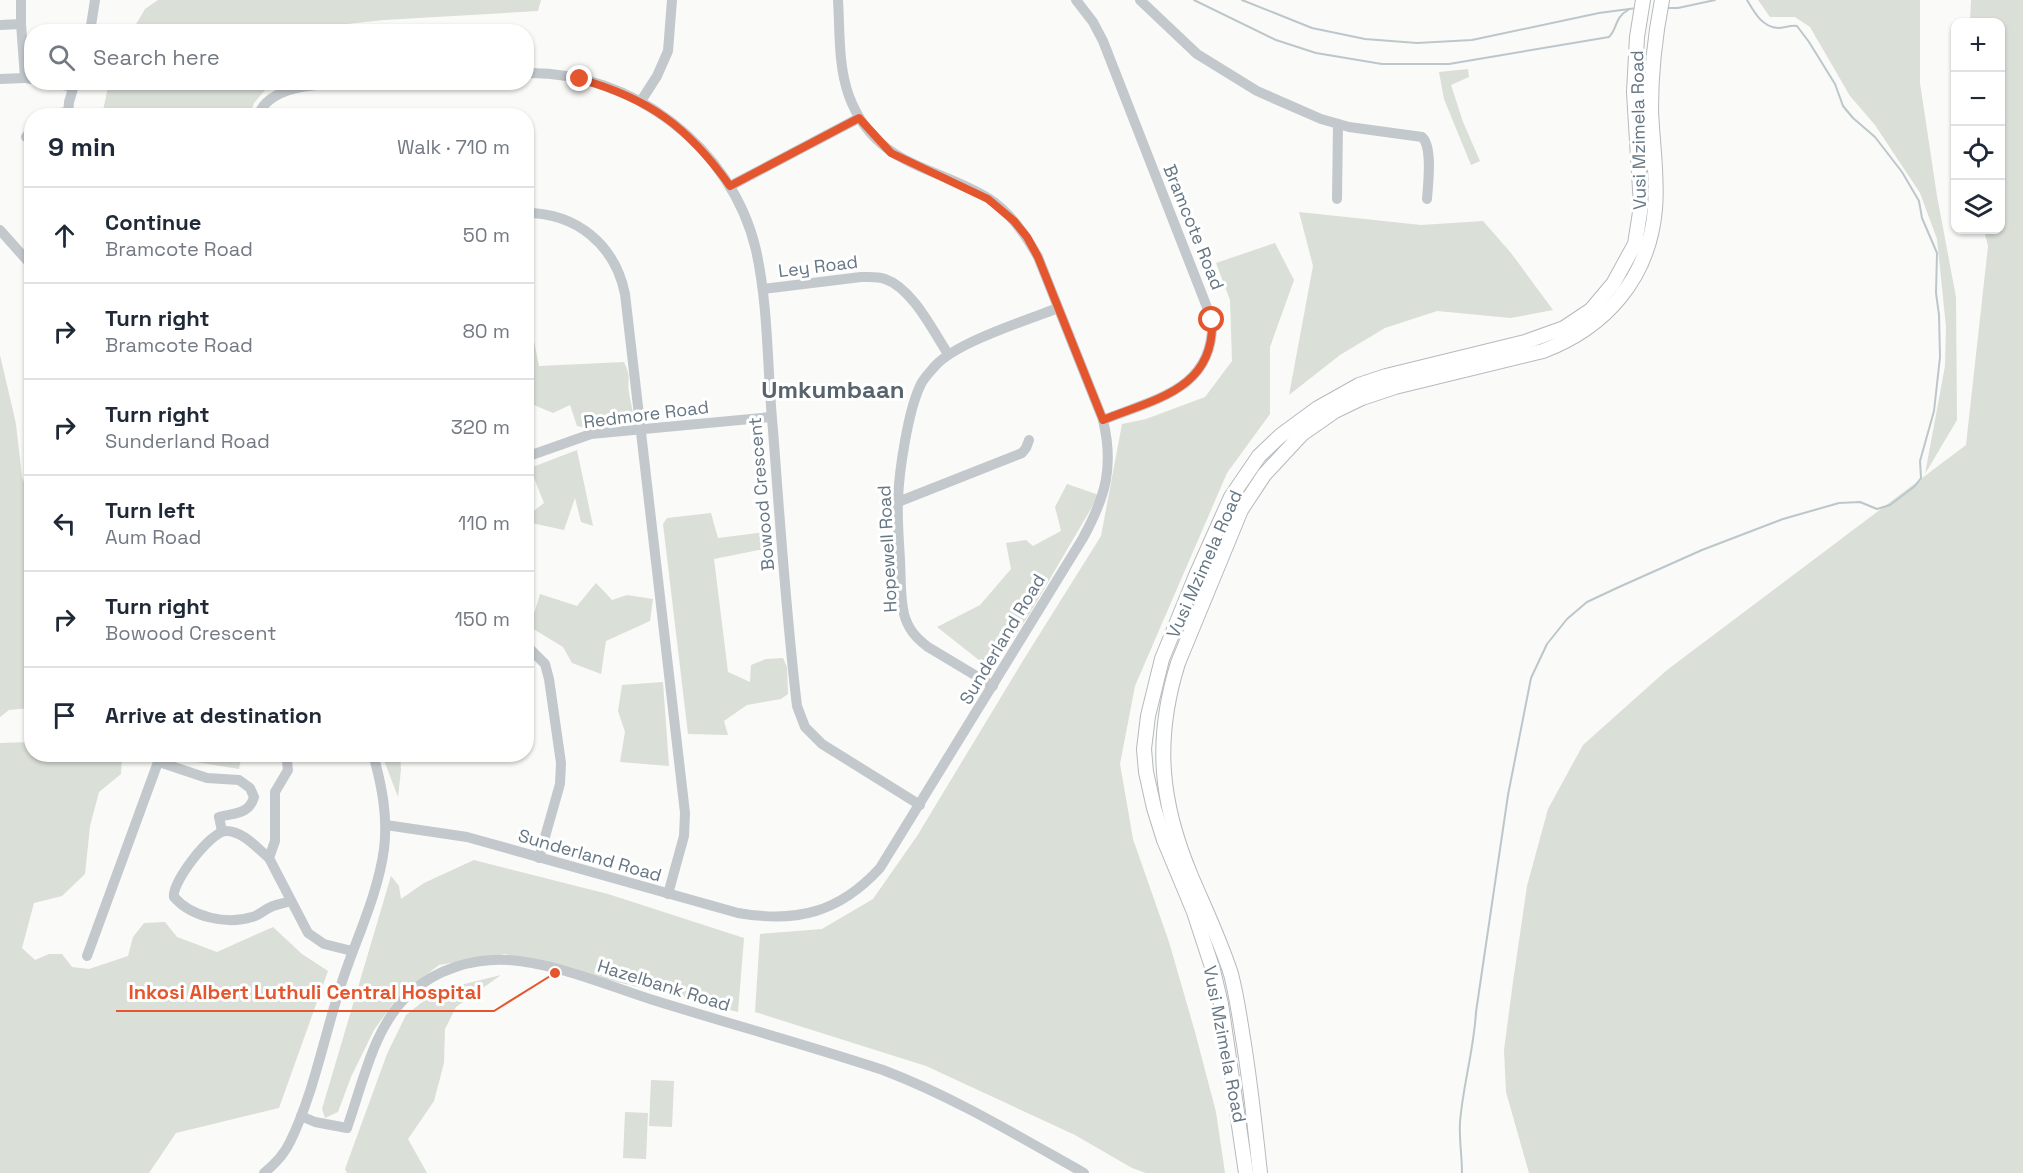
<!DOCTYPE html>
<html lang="en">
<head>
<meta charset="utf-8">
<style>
  :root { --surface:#fff; --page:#f2f2f3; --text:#1f2937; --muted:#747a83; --line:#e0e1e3 }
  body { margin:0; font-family:"Space Grotesk",sans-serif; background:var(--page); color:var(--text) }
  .controls { position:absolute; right:18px; top:18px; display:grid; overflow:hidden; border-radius:12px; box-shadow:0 2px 4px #0004 }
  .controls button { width:54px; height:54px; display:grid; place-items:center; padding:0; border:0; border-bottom:2px solid var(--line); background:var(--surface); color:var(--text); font:30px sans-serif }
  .stop { position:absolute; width:18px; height:18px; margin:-14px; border:4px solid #e4572e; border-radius:50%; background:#fff }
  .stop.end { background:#e4572e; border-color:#fff; box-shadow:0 2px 6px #0008 }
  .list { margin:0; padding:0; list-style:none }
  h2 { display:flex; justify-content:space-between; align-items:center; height:78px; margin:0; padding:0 24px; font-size:26px }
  h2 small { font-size:20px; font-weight:400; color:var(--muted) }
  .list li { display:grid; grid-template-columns:39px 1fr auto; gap:18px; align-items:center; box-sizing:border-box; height:96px; padding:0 24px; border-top:2px solid var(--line) }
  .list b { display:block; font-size:22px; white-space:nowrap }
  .list p { margin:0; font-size:20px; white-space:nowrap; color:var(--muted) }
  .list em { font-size:20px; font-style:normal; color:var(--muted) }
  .icon { flex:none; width:33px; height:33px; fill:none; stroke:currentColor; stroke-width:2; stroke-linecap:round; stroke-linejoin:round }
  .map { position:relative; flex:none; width:2023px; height:1173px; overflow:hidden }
  .search { position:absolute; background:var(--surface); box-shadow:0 2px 4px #0004; left:24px; top:24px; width:510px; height:66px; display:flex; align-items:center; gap:15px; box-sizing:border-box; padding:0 21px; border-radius:24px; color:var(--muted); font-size:22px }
  .panel { position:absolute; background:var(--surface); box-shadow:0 2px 4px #0004; left:24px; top:108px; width:510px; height:654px; border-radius:24px }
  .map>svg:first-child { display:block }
  .green { fill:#dadfd7 }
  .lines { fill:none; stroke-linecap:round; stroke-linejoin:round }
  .stream { stroke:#bbc7cb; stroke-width:2 }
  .major-casing { stroke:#b5babe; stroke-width:16 }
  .minor { stroke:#c3c8cc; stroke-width:10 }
  .major { stroke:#fff; stroke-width:14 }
  .route { stroke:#e4572e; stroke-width:8 }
  .labels { text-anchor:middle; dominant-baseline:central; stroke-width:6; stroke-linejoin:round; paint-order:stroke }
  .street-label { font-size:18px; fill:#657683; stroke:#fff }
  .district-label { font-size:24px; font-weight:bold; fill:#57646e; stroke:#fff }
  .leader { fill:none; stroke:#e4572e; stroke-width:2 }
  .callout-dot { fill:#e4572e; stroke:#fff; stroke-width:2 }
  .callout-label { font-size:20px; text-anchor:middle; font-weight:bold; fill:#e4572e; stroke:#fff; stroke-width:6; stroke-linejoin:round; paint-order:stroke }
</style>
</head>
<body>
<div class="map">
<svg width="2023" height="1173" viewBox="0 0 2023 1173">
  <rect width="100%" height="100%" fill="#fafaf8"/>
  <!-- green -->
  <g class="green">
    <polygon points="158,0 541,0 538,11 384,20 280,31 132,31 145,9"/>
    <polygon points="1758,0 1920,0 1920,83 1937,196 1956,297 1957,420 1925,474 1945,366 1946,327 1937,239 1920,193 1875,125 1850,96 1810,27 1795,17 1770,17"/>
    <polygon points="1971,0 2023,0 2023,1173 1529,1173 1506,1092 1504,1050 1513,982 1527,886 1548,809 1583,745 1667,670 1966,445 1988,246 1984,230 2000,230 2000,22 1970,22"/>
    <polygon points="1468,69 1469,77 1451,85 1463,122 1480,161 1471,165 1444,99 1439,72"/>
    <polygon points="109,83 109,82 271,83 254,103 250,115 102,115"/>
    <polygon points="1299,212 1421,225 1483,221 1511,253 1553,310 1511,318 1437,311 1385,328 1340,355 1289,395 1313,266"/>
    <polygon points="1275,243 1294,280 1270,347 1270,414 1227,473 1135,686 1120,764 1133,839 1169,942 1195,1032 1216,1112 1225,1173 1146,1173 1132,1168 1075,1135 926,1066 755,1012 760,934 822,929 873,899 917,836 1024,659 1101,536 1122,424 1146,419 1205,397 1232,361 1230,300 1216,263"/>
    <path d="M 527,339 L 534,341 L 539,366 L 624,362 C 632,379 627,378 629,392 C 630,403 635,411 631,422 C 613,427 595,431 577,426 L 570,405 L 553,413 L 527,402 Z"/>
    <polygon points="0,355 16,424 22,477 32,502 31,708 9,710 0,717"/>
    <polygon points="577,450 593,526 581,522 575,498 564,530 527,522 527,516 544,503 530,468"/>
    <polygon points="1067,484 1099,495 1030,613 996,664 989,668 937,627 980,605 1011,569 1006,543 1026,540 1033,546 1061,531 1055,507"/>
    <polygon points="711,513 718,538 766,532 771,539 769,548 714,559 728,672 750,682 751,665 766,659 783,658 787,667 788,694 781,699 747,705 724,721 728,735 688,734 663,524 667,518"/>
    <polygon points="596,583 612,600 627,595 653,599 650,621 606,641 601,674 572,663 563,647 530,627 540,594 577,606"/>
    <polygon points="663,682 669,766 620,762 625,732 618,711 622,685"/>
    <polygon points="31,742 32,754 122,755 121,774 99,792 90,826 85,874 62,896 34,903 22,948 35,960 49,954 62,954 72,967 89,969 128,956 133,937 144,923 165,922 177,937 217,952 273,927 302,954 328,971 279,1108 176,1133 149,1173 0,1173 0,743"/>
    <polygon points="182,755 182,754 242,755 239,769 183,760"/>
    <polygon points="382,755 400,755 401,770 398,797"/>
    <polygon points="474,860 608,894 744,938 738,1012 505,954 439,965 414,984 394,1002 374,1030 351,1077 338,1112 325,1118 322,1109 391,876 399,886 401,899 424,883"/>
    <polygon points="501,975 456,1007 445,1029 444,1063 434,1101 408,1139 427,1173 347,1173 345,1169 387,1054 406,1015 436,991"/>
    <polygon points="651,1080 674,1081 672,1127 649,1126"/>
    <polygon points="625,1112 648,1113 646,1159 623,1158"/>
  </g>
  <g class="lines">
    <!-- stream -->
    <g class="stream">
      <path d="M 1194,0 L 1276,40 L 1316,53 L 1382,64 L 1449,64 L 1609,37 C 1618,28 1614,18 1628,10"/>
      <polyline points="1242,0 1312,28 1365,39 1417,43 1472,40 1599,13 1637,8"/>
      <polyline points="1667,8 1678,8 1715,0"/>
      <path d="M 1462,1173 C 1462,1156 1459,1139 1460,1122 C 1463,1085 1474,1049 1476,1012 L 1508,795 L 1531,678 L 1547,644 L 1567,619 L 1587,602 L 1619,587 L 1702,550 L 1783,519 L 1839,503 L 1860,502 L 1877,509 L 1890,505 L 1915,486 L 1921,478 L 1920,461 L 1934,411 L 1940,357 L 1939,315 L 1936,293 L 1937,253 L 1922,218 L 1919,201 L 1902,172 L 1875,137 L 1853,118 L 1843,106 L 1835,84 L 1809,42 L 1797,26 C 1790,25 1784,28 1778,28 C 1762,27 1754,12 1747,0"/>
    </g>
    <defs>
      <g id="major">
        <polyline points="1246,1173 1221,1004 1213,970 1194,912 1164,840 1154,808 1146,772 1144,749 1148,716 1162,659 1197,573 1231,497 1259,456 1280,436 1318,408 1359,385 1386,376 1525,342 1564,328 1591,310 1613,284 1635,244 1641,206 1634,92 1637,37 1643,0"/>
        <path d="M 1260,1173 C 1255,1126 1250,1079 1242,1032 C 1239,1013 1236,993 1231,974 C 1220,940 1205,909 1191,876 C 1160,802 1154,740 1178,663 L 1241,510 L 1264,475 L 1302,434 L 1335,411 L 1362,398 L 1395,387 L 1543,351 C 1606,327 1649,278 1655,209 C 1658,176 1652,142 1651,109 C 1651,72 1655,36 1662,0"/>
      </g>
    </defs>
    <!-- major casing -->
    <use href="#major" class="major-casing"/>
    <!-- minor -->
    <g class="minor">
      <polyline points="21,0 21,24"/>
      <path d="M 1076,0 L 1093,22 L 1103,41 L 1212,320 C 1215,389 1155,399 1103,420"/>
      <path d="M 1140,0 L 1197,54 L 1257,91 L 1321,119 L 1349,127 L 1422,137 C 1433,147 1428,184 1427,199"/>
      <polyline points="0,25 21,24 25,78 32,79"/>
      <polyline points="90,32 95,0"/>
      <path d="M 526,73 C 632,71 732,147 756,250 C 769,309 767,371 773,430 C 780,522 786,614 797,706 L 805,727 L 822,744 L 920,805"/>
      <polyline points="0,79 25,78"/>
      <polyline points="49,82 73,87"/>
      <polyline points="641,101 657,76 668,51 672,0"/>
      <polyline points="50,116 68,111"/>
      <polyline points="68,116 69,102 75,82"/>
      <path d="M 258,116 C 271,79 337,85 368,82"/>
      <polyline points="26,137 32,129"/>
      <polyline points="730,186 859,118"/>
      <polyline points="1337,199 1338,124"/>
      <path d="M 526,213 C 577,213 615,245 625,294 L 685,813 L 684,836 L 668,894"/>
      <polyline points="0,230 32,266"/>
      <path d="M 763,289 L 861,277 C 869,277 877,276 885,279 C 912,288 933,331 948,354"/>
      <polyline points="526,457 591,434 771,417"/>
      <polyline points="898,502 1022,453 1026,448 1029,440"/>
      <polyline points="526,645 545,664 549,679 561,763 560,784 539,858"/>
      <path d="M 993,686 L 928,647 C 916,638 908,629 904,614 C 900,597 901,578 900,560 C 899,540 897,520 898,500 C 899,471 908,410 921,384 C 924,378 930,372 935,366 C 957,342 1025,321 1058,308"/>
      <polyline points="286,754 288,770 275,792 275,841 269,858 308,933 324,944 352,951"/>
      <path d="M 159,762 L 207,778 L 239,780 L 250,788 L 254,797 C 249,815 233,813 219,817 L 222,831"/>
      <path d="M 386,825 L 467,837 L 738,913 C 796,923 839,913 880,868 L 1083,538 C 1106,496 1114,466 1103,420 L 1038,257 C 1025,234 1010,212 988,198 C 933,165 875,166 849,96 C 838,66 840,31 838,0"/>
      <path d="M 269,858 C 257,848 243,831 226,831 C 211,831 171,883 174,897 C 191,917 227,925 252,917 C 260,915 265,909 273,906 C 278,904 285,903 291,901"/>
      <polyline points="87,956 161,754"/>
      <path d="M 301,1116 L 315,1122 L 347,1128 C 363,1083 373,1028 409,994 C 436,969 473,958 509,960 C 555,963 609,986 653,1000 C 730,1024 807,1045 883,1070 C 954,1097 1018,1136 1084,1173"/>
      <path d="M 264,1173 C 275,1164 284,1155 290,1142 C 314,1093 324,1036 341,985 C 355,941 378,895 384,849 C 388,817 382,786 373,754"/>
    </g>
    <!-- major -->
    <use href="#major" class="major"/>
  </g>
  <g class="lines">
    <!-- route -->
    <path class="route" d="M 580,79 C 650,99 688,127 730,186 L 859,118 L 891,153 L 988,199 L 1014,221 L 1027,237 L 1038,257 L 1103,420 C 1155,399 1215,389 1212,320"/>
  </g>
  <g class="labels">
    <!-- street labels -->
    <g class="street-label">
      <text transform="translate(1638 130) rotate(-91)">Vusi Mzimela Road</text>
      <text transform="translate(1194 227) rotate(68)">Bramcote Road</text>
      <text transform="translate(818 266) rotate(-7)">Ley Road</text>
      <text transform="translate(646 414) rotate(-7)">Redmore Road</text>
      <text transform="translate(761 494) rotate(-95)">Bowood Crescent</text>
      <text transform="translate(887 549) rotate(-93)">Hopewell Road</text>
      <text transform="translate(1204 564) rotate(-66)">Vusi Mzimela Road</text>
      <text transform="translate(1002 639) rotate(-59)">Sunderland Road</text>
      <text transform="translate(590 855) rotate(16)">Sunderland Road</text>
      <text transform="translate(664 985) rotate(17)">Hazelbank Road</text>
      <text transform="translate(1225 1044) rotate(79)">Vusi Mzimela Road</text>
    </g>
    <!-- district labels -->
    <g class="district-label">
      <text x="833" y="389">Umkumbaan</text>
    </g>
  </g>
  <!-- callouts -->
  <path class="leader" d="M555 973L494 1011H116"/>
  <circle class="callout-dot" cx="555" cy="973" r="6"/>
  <g class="callout-label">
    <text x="305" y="999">Inkosi Albert Luthuli Central Hospital</text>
  </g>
</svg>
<div class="controls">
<button>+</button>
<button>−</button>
<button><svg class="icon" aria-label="locate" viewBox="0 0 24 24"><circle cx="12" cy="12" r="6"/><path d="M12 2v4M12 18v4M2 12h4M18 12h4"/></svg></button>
<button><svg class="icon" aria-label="layers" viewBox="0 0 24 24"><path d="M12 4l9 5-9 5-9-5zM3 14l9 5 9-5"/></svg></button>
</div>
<div class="stop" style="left:1212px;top:320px"></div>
<div class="stop end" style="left:580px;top:79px"></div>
<div class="search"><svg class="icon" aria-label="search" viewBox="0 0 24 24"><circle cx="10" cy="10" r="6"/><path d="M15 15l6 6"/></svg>Search here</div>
<section class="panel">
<h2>9 min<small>Walk · 710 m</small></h2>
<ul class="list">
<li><svg class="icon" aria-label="ahead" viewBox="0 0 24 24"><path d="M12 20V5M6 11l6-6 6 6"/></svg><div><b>Continue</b><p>Bramcote Road</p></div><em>50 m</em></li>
<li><svg class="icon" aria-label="right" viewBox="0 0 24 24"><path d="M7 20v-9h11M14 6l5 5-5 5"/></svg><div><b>Turn right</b><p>Bramcote Road</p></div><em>80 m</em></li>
<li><svg class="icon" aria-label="right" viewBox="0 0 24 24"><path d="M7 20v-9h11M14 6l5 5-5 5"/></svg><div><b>Turn right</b><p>Sunderland Road</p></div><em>320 m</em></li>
<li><svg class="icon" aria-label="left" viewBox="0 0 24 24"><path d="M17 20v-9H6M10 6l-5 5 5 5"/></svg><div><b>Turn left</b><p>Aum Road</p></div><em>110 m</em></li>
<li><svg class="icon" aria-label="right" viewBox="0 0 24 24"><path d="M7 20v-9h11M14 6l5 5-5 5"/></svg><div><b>Turn right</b><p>Bowood Crescent</p></div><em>150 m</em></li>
<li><svg class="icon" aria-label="arrive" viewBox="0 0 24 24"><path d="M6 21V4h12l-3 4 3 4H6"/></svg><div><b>Arrive at destination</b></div></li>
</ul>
</section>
</div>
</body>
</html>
